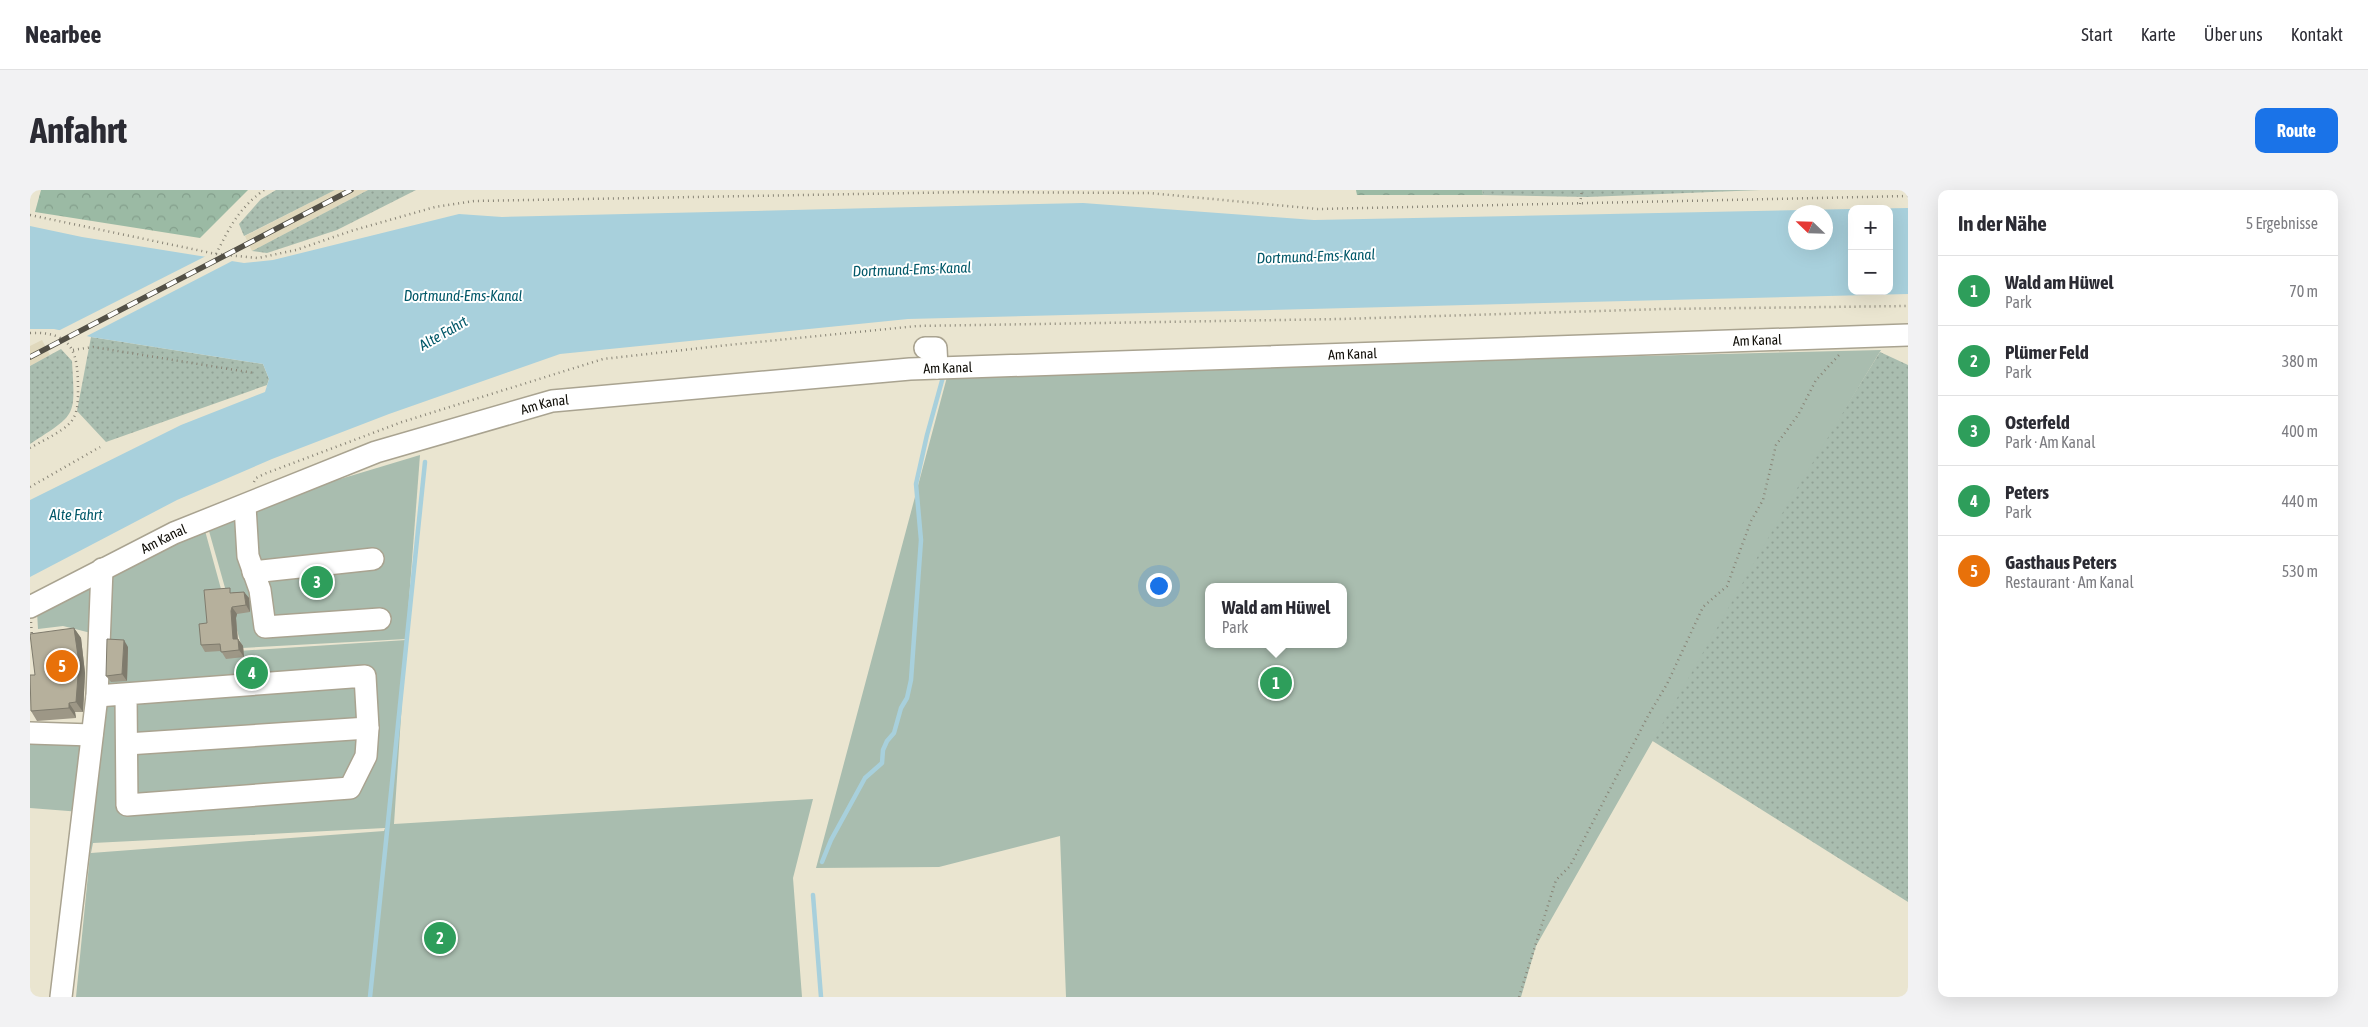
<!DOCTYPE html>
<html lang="de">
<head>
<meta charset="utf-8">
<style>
  :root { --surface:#fff; --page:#f2f2f3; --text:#2b2b33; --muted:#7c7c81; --line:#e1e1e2; --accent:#1a73e8 }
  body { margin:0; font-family:"Asap Condensed",sans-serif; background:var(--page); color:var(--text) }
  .controls { position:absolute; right:15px; top:15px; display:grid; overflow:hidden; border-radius:10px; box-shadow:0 5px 20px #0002 }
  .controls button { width:45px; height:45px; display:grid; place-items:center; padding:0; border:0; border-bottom:1px solid var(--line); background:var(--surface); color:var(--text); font:25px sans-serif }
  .compass { position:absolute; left:1758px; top:15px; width:45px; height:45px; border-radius:50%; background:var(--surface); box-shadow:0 5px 20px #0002; rotate:293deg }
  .you { position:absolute; left:1128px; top:395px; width:18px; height:18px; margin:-12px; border:4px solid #fff; border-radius:50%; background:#1a73e8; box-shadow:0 0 0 8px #1a73e833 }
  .badge { display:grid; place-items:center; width:32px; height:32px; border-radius:50%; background:var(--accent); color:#fff; font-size:16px; font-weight:700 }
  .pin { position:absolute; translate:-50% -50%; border:2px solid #fff; box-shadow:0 1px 5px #0006 }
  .popup { position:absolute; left:1175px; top:393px; width:142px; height:65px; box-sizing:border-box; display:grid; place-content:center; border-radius:10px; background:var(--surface); filter:drop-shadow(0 1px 4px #0005); font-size:16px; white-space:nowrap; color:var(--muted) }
  .popup b { font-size:19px; color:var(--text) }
  .popup::after { content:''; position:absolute; left:50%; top:100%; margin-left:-10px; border:10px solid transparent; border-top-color:var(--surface) }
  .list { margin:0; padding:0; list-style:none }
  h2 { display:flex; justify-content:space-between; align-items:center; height:65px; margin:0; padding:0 20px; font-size:21px }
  h2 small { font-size:16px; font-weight:400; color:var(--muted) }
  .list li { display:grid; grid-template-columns:32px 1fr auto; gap:15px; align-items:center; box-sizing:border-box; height:70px; padding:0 20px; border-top:1px solid var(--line) }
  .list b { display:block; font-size:19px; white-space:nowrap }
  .list p { margin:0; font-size:16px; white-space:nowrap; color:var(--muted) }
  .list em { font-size:16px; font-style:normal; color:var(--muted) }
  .map { position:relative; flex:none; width:1878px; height:807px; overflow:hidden; border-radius:10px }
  header { display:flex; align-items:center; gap:30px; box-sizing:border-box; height:70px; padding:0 25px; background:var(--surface); border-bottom:1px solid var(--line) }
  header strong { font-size:24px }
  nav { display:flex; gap:28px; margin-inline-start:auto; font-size:18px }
  .intro { display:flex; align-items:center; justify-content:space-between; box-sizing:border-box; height:120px; padding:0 30px }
  h1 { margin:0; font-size:35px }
  .button { padding:12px 22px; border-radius:10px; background:var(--accent); color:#fff; font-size:18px; font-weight:700 }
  main { display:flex; gap:30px; padding:0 30px }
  aside { flex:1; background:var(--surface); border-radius:10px; box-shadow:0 5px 20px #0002 }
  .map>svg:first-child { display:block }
  .built { fill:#e0d8bc }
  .grass { fill:url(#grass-dots) }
  .forest { fill:url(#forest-crowns) }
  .green { fill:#a9bdaf; fill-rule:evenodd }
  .water { fill:#a8d0dc; fill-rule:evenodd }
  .pier { fill:#eae5d0 }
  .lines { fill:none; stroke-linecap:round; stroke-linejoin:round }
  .stream { stroke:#a8d0dc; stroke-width:4.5 }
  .minor-casing { stroke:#a9a390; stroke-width:24 }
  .path { stroke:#888476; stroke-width:2.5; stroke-dasharray:1 4; stroke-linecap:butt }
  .minor { stroke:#fff; stroke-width:21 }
  .rail-casing { stroke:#535046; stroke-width:5.5 }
  .rail { stroke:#fff; stroke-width:4; stroke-dasharray:11; stroke-linecap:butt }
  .wall { fill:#9d9786 }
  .shaded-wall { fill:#7f7b6d }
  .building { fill:#b6b09c; stroke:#7f7b6d }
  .labels { text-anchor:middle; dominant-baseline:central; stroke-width:4; stroke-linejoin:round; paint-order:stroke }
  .street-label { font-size:14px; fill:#100e08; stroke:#fff }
  .water-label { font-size:15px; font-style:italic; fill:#025869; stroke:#fff }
</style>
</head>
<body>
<header>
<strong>Nearbee</strong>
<nav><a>Start</a><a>Karte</a><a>Über uns</a><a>Kontakt</a></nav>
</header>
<div class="intro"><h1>Anfahrt</h1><a class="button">Route</a></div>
<main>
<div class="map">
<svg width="1878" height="807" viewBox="0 0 1878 807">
  <defs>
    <pattern id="grass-dots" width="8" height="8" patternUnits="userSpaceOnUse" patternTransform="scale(1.25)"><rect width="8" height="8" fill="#a9bdaf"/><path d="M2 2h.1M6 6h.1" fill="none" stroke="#90a195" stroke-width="1.8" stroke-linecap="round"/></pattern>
    <pattern id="forest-crowns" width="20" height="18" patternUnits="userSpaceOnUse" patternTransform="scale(1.25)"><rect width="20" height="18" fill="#9bbaa4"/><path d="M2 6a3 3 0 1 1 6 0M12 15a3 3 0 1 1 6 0" fill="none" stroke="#849f8c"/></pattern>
  </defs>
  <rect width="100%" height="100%" fill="#eae5d0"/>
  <!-- built -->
  <g class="built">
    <polygon points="305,0 338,0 222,61 215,46"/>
    <polygon points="12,150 20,165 0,176 0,156"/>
  </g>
  <!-- grass -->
  <g class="grass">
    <polygon points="246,0 305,0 214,46 209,34 231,9"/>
    <polygon points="338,0 386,0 307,40 237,63 222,61"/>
    <polygon points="1452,0 1731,0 1557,7 1453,5"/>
    <polygon points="61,147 233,174 239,189 237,195 76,252 47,221"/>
    <path d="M 31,159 L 42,171 C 45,227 48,223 0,254 L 0,176 Z"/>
    <polygon points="1850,162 1878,175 1878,712 1621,550 1763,302"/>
  </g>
  <!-- forest -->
  <g class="forest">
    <polygon points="11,0 218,0 170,48 5,22"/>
    <polygon points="1326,0 1452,0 1453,5 1327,5"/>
  </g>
  <!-- green -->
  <g class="green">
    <path d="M 1851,160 L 1757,315 L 1506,756 L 1491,807 L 1036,807 L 1030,646 L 909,677 L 786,678 L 917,187 L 962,188 L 967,182 ZM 1178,397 L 1314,397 L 1314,454 L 1178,454 Z"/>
    <polygon points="390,265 376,449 212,458 177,334 224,315"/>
    <path d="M 174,337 L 208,461 L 376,450 L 364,634 L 783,609 L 763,688 L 772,807 L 46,807 L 61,654 L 48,654 L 51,622 L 0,618 L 0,539 L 64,539 L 74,389 ZM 355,638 L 354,641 L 61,663 L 63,653 Z"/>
    <polygon points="61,393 61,443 33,436 8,439 7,422"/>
  </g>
  <!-- water -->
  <path class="water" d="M 1053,13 L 1284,30 L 1822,19 L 1822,101 L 1859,101 L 1859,19 L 1823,19 L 1878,18 L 1878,104 L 878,129 L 530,164 L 359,224 L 242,269 L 147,310 L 0,387 L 0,310 L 151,235 L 235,202 L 239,189 L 233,174 L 61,147 L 24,139 L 0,139 L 0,36 L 52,47 L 214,73 L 243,70 L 429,24 L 472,27 ZM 1766,22 L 1796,22 L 1796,52 L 1766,52 Z"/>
  <!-- pier -->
  <polygon class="pier" points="178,65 206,69 53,148 26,142"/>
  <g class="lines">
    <!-- stream -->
    <g class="stream">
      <polyline points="792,672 801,650 835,588 852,573 853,560 857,551 864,543 871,518 877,508 881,490 891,350 886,294 897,245 913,187"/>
      <polyline points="783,705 791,807"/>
      <polyline points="340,807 395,272"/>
    </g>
    <defs>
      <g id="minor">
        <polyline points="895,158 906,158 907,178"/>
        <polyline points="215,316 218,366 230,400 235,437 350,429"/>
        <polyline points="223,382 343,369"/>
        <path id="s1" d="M 0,417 L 144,343 L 346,262 L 522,211 L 880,179 L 1878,145"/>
        <polyline points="67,506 335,486 338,538 336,566 320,598 97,615 96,504"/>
        <polyline points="0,543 62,545"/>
        <polyline points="97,554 338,538"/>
        <polyline points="31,807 67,506 72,379"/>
      </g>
    </defs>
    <!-- minor casing -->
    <use href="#minor" class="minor-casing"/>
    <!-- path -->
    <g class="path">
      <polyline points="1550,14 1552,0"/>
      <polyline points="0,25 186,64 228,68 266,60 321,41 405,17 444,11 939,2 1119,3 1288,19 1878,6"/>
      <path d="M 186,64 C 200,37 208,19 234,0"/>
      <path d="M 0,143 C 44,141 48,164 48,200 C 48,212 48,224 40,233 C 30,243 12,251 0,258"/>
      <polyline points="43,160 63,157 224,183"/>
      <polyline points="224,292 226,288 234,284 372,232 573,169 698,155 887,136 1311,129 1633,119 1878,116"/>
      <polyline points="0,297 70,257"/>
      <polyline points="1,432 2,447"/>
      <polyline points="1489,807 1526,690 1540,676 1618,526 1637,494 1673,417 1697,396 1721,331 1733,310 1746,255 1768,225 1786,190 1809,165"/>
    </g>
    <!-- minor -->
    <use href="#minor" class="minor"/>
    <defs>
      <polyline id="rail" points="0,167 321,0"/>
    </defs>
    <!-- rail casing -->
    <use href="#rail" class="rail-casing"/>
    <!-- rail -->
    <use href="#rail" class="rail"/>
  </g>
  <!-- wall -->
  <g class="wall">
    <polygon points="203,402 214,402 219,408 220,422 207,424 206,428 208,449 213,456 214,467 196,469 191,461 175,462 171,455"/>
    <polygon points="44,438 51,448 55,483 53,522 45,522 46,528 7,531 1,521 5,485"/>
    <polygon points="98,457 97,491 81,492 76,486"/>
  </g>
  <!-- shaded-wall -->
  <g class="shaded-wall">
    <polygon points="214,402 219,408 220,422 216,415"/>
    <polygon points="202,417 207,424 206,428 208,456 203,449 201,421"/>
    <polygon points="44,438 51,448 55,483 53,522 46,512"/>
    <polygon points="208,449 213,456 214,467 209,460"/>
    <polygon points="94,450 98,457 97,491 92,484"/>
    <polygon points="39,513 45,522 46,528 39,518"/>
  </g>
  <!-- building -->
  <g class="building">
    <polygon points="200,398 200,403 214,402 216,415 202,417 201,421 203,449 208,449 209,460 191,462 190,454 171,455 169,434 177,433 174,400"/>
    <polygon points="44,438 49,473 46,512 39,513 39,518 1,521 0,485 5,485 0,444"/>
    <polygon points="77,449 94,450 92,484 76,486"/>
  </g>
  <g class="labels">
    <!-- street labels -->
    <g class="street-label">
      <text stroke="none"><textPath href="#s1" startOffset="1770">Am Kanal</textPath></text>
      <text stroke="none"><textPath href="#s1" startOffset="1365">Am Kanal</textPath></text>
      <text stroke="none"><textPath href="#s1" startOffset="960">Am Kanal</textPath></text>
      <text stroke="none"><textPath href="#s1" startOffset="555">Am Kanal</textPath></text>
      <text stroke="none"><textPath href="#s1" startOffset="150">Am Kanal</textPath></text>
    </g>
    <!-- water labels -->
    <g class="water-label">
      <text transform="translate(1286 66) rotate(-2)">Dortmund-Ems-Kanal</text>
      <text transform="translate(882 79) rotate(-2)">Dortmund-Ems-Kanal</text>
      <text x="433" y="105">Dortmund-Ems-Kanal</text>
      <text transform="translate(413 143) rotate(-30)">Alte Fahrt</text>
      <text x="46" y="324">Alte Fahrt</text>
    </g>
  </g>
</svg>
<div class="controls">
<button>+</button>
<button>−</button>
</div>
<svg class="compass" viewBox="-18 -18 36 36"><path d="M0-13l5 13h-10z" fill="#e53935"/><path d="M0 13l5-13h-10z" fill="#7c7c81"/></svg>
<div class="you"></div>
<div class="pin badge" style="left:1246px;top:493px;background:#2e9e5b">1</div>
<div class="popup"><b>Wald am Hüwel</b>Park</div>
<div class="pin badge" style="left:410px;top:748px;background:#2e9e5b">2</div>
<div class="pin badge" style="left:287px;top:392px;background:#2e9e5b">3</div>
<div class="pin badge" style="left:222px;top:483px;background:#2e9e5b">4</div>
<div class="pin badge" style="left:32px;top:476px;background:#e8710a">5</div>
</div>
<aside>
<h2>In der Nähe<small>5 Ergebnisse</small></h2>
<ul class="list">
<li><span class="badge" style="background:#2e9e5b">1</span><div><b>Wald am Hüwel</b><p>Park</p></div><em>70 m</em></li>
<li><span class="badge" style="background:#2e9e5b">2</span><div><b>Plümer Feld</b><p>Park</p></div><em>380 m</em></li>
<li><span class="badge" style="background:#2e9e5b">3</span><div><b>Osterfeld</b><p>Park · Am Kanal</p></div><em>400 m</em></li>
<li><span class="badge" style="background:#2e9e5b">4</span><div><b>Peters</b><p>Park</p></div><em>440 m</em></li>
<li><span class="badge" style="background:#e8710a">5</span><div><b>Gasthaus Peters</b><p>Restaurant · Am Kanal</p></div><em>530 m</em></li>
</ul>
</aside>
</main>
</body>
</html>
